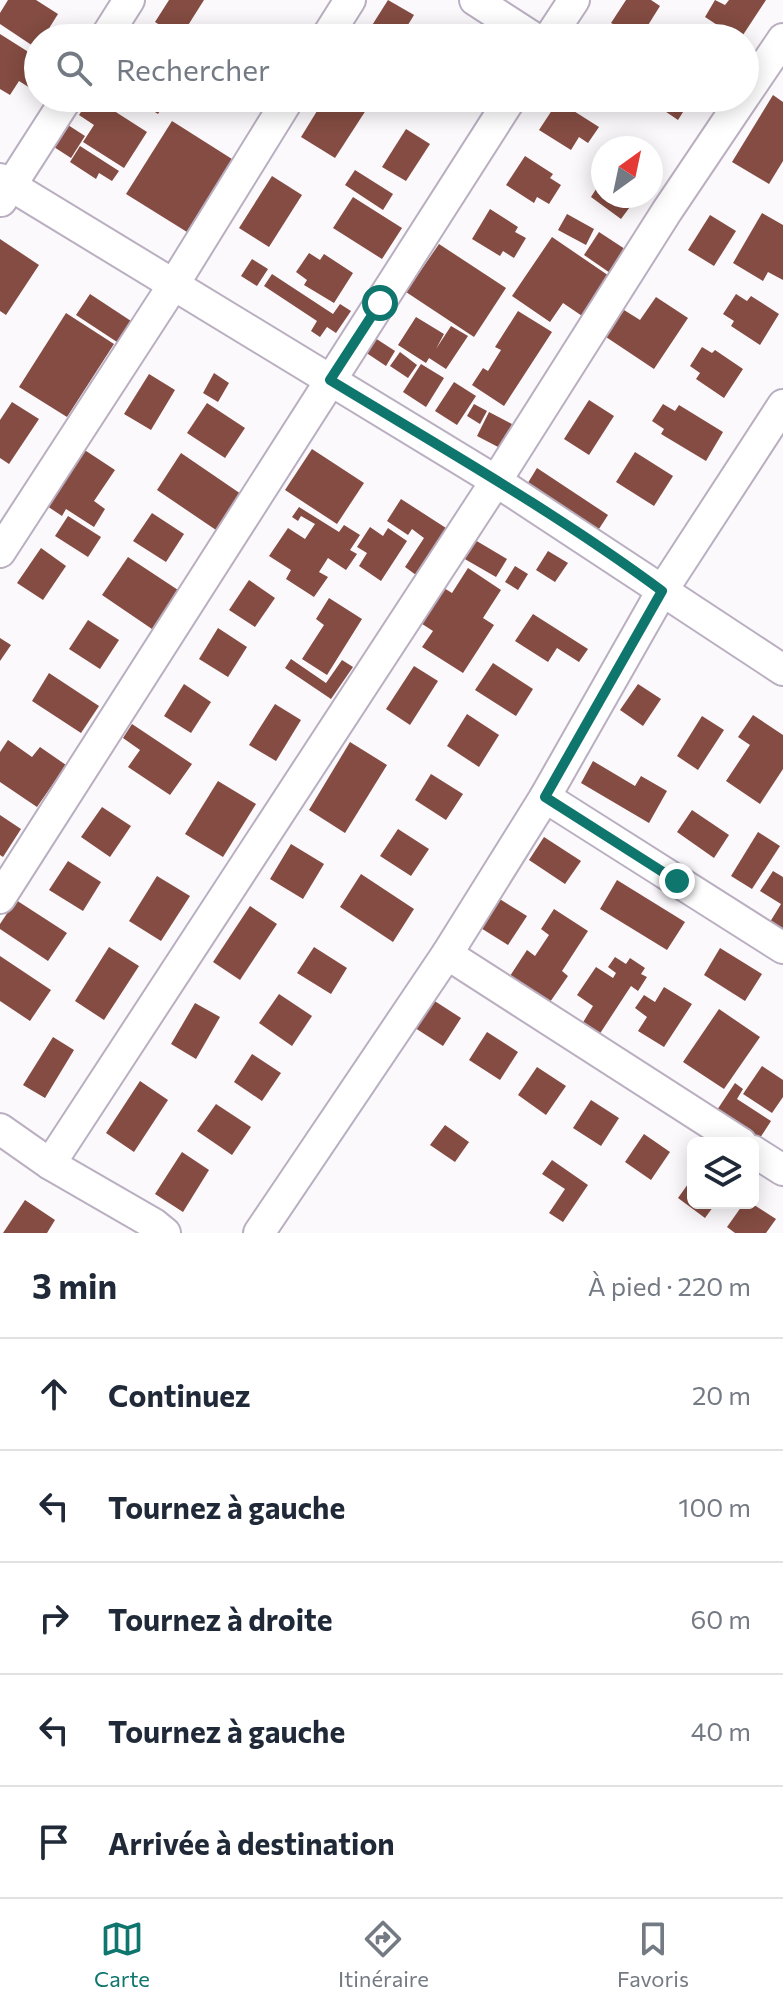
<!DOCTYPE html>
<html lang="fr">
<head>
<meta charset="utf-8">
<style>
  :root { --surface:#fff; --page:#f6f6f7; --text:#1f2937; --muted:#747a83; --line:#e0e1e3; --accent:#0f766e }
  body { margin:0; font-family:Commissioner,sans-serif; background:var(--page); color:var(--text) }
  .controls { position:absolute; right:24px; bottom:24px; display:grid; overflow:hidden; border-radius:12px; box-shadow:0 4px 20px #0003 }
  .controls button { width:72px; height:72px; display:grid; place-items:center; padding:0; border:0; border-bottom:2px solid var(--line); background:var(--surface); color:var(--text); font:40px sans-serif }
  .compass { position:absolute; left:591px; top:136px; width:72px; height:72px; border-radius:50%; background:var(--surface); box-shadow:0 4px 20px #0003; rotate:33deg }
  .stop { position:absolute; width:24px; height:24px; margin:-18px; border:6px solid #0f766e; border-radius:50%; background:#fff }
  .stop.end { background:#0f766e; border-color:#fff; box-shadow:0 2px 8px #0008 }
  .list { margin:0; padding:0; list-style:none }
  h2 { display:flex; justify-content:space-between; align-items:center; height:104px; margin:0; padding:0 32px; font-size:34px }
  h2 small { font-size:26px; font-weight:400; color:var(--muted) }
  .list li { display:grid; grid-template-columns:52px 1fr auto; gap:24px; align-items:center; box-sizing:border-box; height:112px; padding:0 32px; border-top:2px solid var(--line) }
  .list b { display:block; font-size:30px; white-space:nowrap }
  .list em { font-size:26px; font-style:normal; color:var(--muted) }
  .icon { flex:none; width:44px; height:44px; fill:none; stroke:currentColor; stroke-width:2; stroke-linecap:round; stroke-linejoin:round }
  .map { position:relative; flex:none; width:783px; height:1233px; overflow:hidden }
  .search { position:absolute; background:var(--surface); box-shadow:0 4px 20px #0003; left:24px; right:24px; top:24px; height:88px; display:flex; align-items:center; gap:20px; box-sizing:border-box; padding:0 28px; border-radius:44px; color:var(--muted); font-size:30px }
  .sheet { height:664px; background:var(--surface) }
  nav { display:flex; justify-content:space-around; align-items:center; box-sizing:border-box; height:112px; border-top:2px solid var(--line); background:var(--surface); font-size:22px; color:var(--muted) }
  nav a { display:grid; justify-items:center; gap:4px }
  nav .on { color:var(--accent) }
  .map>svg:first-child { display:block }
  .building { fill:#844c42 }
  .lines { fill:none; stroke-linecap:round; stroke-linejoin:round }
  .minor-casing { stroke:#baafc1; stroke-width:34 }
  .minor { stroke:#fff; stroke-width:30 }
  .route { stroke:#0f766e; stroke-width:10 }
</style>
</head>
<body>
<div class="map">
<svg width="783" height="1233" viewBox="0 0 783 1233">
  <rect width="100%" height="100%" fill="#fcf9fd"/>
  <!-- building -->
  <g class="building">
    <polygon points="8,0 36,0 58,14 43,38 38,38 36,48 0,24 0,13"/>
    <polygon points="169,0 204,0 180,38 155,22"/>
    <polygon points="388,0 414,15 400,38 364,38"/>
    <polygon points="626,0 651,0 660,6 640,38 611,23"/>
    <polygon points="715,0 725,5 729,0 766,0 741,38 737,38 705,17"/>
    <polygon points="0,34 38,58 38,93 19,81 10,95 0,89"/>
    <polygon points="773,95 783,102 783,161 769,184 732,162"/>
    <polygon points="90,98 94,98 147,132 124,168 83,142 94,125 79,115"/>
    <polygon points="133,98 168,98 158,114"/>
    <polygon points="325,98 353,98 368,107 335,158 301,137"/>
    <polygon points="440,98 464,98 457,109"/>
    <polygon points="656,98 692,98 678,120 653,103"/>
    <polygon points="558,101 599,127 588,143 579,137 571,150 539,130"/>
    <polygon points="172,121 232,159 187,232 126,194"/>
    <polygon points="68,125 85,136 71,158 54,147"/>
    <polygon points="406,129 430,144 406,181 382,167"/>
    <polygon points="80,146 119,171 112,181 99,173 96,179 70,162"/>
    <polygon points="525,156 553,174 550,178 561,185 549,204 537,197 534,203 506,185"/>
    <polygon points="355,170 393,194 383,210 345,185"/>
    <polygon points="272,176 302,195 269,247 239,228"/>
    <polygon points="598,186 603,190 603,196 638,196 621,219 591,197"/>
    <polygon points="353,197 402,228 382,259 333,228"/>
    <polygon points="490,209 518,227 515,232 526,238 514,258 503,251 500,256 472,239"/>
    <polygon points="762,213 783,225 783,280 768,272 763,281 733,263"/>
    <polygon points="567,214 594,229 586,245 558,230"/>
    <polygon points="710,215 736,231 714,266 688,250"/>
    <polygon points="599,232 631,253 616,277 584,255"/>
    <polygon points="552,237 615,280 588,320 563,303 550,322 512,296"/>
    <polygon points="0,239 39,265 6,315 0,311"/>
    <polygon points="439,244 506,288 474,337 406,292"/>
    <polygon points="309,253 320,260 324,254 353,273 334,303 304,285 307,280 296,272"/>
    <polygon points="252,259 268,269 257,286 241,276"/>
    <polygon points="272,274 333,314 340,304 351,311 336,333 327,327 320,337 311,331 317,321 264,286"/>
    <polygon points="90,294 131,321 117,342 76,315"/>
    <polygon points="736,294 747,301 751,296 779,314 760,345 731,326 734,321 723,314"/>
    <polygon points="656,297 688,318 654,369 606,337 624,310 640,320"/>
    <polygon points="518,311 552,332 504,406 472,385 483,368 488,371 501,350 495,347"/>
    <polygon points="66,313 114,344 67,417 19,387"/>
    <polygon points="416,317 444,334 436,349 451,326 468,336 446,369 429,358 426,363 398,345"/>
    <polygon points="372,336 395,351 386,366 362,350"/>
    <polygon points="702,347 712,353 715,350 743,369 724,398 696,379 700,373 690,366"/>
    <polygon points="400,352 417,365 408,378 390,366"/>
    <polygon points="421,364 444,378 426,407 403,392"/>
    <polygon points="214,373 229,383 218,402 203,393"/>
    <polygon points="149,374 175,390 151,430 124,414"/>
    <polygon points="454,382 476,396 457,425 435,411"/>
    <polygon points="589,400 614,416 589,455 564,439"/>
    <polygon points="12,402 39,419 9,464 0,458 0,420"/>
    <polygon points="207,403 245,428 225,458 187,433"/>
    <polygon points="474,404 487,411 480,424 467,416"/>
    <polygon points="663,404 675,411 679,405 723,432 706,461 661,434 664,429 652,421"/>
    <polygon points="489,412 512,424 500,448 477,436"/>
    <polygon points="77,445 115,470 94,501 105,509 94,527 66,509 62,516 41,502"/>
    <polygon points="312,449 364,483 337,524 285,490"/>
    <polygon points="635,452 673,476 654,506 616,482"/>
    <polygon points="181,453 241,494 216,530 157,490"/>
    <polygon points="537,468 608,515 597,532 526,486"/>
    <polygon points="401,499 446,528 416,575 405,567 424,538 412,529 408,535 387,521"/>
    <polygon points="299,507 339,532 344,525 360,535 350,550 357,554 346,570 328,558 319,572 328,577 314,597 286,579 291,570 269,556 288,528 305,539 315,524 301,516 298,521 292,517"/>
    <polygon points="152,513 184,534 166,562 133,541"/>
    <polygon points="68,516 101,537 88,557 55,536"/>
    <polygon points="370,527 383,536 388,528 407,541 381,581 359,566 367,553 357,547"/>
    <polygon points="475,540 507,559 496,577 463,558"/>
    <polygon points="41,548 66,566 43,600 17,583"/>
    <polygon points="548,551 568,563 555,582 536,570"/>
    <polygon points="128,557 178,590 152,629 102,595"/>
    <polygon points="515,566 528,574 518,590 505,582"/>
    <polygon points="468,568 501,590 483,618 494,625 463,673 422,647 433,631 416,620 439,585 452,593"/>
    <polygon points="249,580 275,598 255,627 229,610"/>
    <polygon points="329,598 362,619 327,675 302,659 324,625 316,619"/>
    <polygon points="533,614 588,649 579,662 557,648 548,662 515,641"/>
    <polygon points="88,620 119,640 100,669 69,649"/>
    <polygon points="218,628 247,647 228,677 199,659"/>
    <polygon points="0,638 11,645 0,661"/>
    <polygon points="291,659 326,683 342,660 353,667 331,699 285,668"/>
    <polygon points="493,663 533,689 516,716 475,690"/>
    <polygon points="414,666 438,681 410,725 386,709"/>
    <polygon points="49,673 99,706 81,733 32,701"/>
    <polygon points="184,684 211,702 191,733 164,716"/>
    <polygon points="638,684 661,699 643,726 620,710"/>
    <polygon points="275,704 301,720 276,761 249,745"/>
    <polygon points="467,714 499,735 479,767 447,746"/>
    <polygon points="753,715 783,735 783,769 760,804 726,781 750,745 738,737"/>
    <polygon points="702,716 724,730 698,770 677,756"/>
    <polygon points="132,724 192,764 170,795 128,767 140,750 123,738"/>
    <polygon points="8,740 32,757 40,747 66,765 37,807 0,782 0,752"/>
    <polygon points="350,742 387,765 345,833 309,810"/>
    <polygon points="593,761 635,786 641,776 667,791 649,823 581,783"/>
    <polygon points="431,774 463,794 446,820 415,800"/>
    <polygon points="218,781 256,804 223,857 185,834"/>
    <polygon points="102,807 131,826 110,857 81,837"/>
    <polygon points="692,810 729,835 714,858 677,832"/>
    <polygon points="0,815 21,829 3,857 0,855"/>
    <polygon points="398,829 429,849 411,876 380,856"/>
    <polygon points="758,832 780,846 752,889 731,876"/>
    <polygon points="544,837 581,861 565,884 529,860"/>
    <polygon points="291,844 324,864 303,899 270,879"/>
    <polygon points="68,861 101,882 83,911 49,890"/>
    <polygon points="773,871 783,877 783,930 770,922 781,904 760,891"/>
    <polygon points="361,874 414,909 393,942 340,907"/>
    <polygon points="157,876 190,896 161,941 129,921"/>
    <polygon points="617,880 685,922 667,950 600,909"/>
    <polygon points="495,896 527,916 508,945 476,925"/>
    <polygon points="16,900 67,933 48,961 0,929 0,924"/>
    <polygon points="250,906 277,924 240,980 213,962"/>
    <polygon points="554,909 588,931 562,971 568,976 550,1002 510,976 527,950 535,956 549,935 541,929"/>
    <polygon points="109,947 139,966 104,1020 75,1001"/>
    <polygon points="314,947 347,968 331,994 297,973"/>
    <polygon points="720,948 762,974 745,1001 704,975"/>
    <polygon points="0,956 51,990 30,1021 0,1001"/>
    <polygon points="615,957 626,964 630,958 645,968 641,974 647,977 638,991 631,986 599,1035 582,1024 593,1006 577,995 596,967 613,978 616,973 608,967"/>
    <polygon points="664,987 692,1004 664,1047 638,1031 647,1017 635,1008 644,995 655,1002"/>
    <polygon points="279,994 312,1016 292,1046 259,1023"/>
    <polygon points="430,998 461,1018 443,1046 412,1026"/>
    <polygon points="195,1003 220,1017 196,1059 171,1044"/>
    <polygon points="719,1009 760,1037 724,1089 683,1062"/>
    <polygon points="487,1032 518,1052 500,1080 469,1060"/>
    <polygon points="53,1037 74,1050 45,1098 23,1085"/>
    <polygon points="252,1054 281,1073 262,1101 234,1082"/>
    <polygon points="762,1066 783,1080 783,1097 772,1113 743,1094"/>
    <polygon points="537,1067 566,1086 546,1115 518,1095"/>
    <polygon points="140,1081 168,1100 134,1152 106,1133"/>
    <polygon points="735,1083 743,1089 737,1099 771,1121 760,1138 717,1110"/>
    <polygon points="591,1100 619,1118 601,1146 573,1128"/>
    <polygon points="216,1104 251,1127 232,1155 197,1131"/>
    <polygon points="445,1125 469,1142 455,1162 430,1145"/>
    <polygon points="644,1134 670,1152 651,1180 625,1162"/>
    <polygon points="182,1152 209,1170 183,1212 155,1194"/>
    <polygon points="552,1160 588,1185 563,1222 549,1213 565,1189 542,1174"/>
    <polygon points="693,1177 693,1203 716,1203 705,1218 678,1198"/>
    <polygon points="25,1200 55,1220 47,1233 3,1233"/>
    <polygon points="744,1203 751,1203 776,1219 766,1233 735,1233 727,1227"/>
  </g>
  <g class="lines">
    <defs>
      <g id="minor">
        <polyline points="475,0 534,38"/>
        <polyline points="105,38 129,0"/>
        <polyline points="326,38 350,0"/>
        <polyline points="549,38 574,0"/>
        <polyline points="745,95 783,39"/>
        <polyline points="0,179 496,481 783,670"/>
        <polyline points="1,201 67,98"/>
        <polyline points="0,552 174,284 289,98"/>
        <polyline points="545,797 783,948"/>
        <polyline points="0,898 511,98"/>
        <polyline points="447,954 741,1143"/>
        <polyline points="0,1129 50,1164 154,1224 165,1233"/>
        <polyline points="753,1151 783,1170"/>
        <polyline points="50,1164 496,481 667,211 743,98"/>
        <polyline points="259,1233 447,954 545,797 662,591 783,405"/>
      </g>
    </defs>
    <!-- minor casing -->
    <use href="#minor" class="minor-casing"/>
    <!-- minor -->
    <use href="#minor" class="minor"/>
  </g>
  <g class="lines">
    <!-- route -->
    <path class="route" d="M 380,303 L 330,380 C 442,448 557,513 662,591 L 545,797 L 677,881"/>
  </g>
</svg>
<div class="controls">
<button><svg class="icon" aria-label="layers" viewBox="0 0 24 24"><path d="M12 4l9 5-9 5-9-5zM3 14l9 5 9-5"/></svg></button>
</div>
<svg class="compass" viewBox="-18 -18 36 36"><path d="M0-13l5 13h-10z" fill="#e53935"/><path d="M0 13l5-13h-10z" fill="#747a83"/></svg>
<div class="stop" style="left:380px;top:303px"></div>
<div class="stop end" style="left:677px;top:881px"></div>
<div class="search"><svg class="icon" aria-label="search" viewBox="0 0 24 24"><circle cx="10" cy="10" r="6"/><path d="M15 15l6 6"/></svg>Rechercher</div>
</div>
<section class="sheet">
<h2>3 min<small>À pied · 220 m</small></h2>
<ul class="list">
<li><svg class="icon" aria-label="ahead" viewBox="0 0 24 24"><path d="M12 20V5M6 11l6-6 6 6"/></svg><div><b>Continuez</b></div><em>20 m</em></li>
<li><svg class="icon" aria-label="left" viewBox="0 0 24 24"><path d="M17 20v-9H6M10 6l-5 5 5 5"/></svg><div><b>Tournez à gauche</b></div><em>100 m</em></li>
<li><svg class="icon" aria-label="right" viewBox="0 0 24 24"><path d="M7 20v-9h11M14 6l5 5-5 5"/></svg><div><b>Tournez à droite</b></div><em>60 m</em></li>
<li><svg class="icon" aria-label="left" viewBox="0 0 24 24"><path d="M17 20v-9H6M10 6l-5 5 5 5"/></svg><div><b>Tournez à gauche</b></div><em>40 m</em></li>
<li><svg class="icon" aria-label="arrive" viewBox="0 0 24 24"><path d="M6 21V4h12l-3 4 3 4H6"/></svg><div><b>Arrivée à destination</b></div></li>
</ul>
</section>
<nav>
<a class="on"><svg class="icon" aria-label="map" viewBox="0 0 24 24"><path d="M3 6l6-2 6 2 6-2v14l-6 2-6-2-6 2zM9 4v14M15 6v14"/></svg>Carte</a>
<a><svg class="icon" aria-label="directions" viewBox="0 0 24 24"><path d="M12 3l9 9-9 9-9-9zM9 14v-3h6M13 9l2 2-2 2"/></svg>Itinéraire</a>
<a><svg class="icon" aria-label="saved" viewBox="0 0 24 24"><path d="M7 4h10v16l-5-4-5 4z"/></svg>Favoris</a>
</nav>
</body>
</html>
